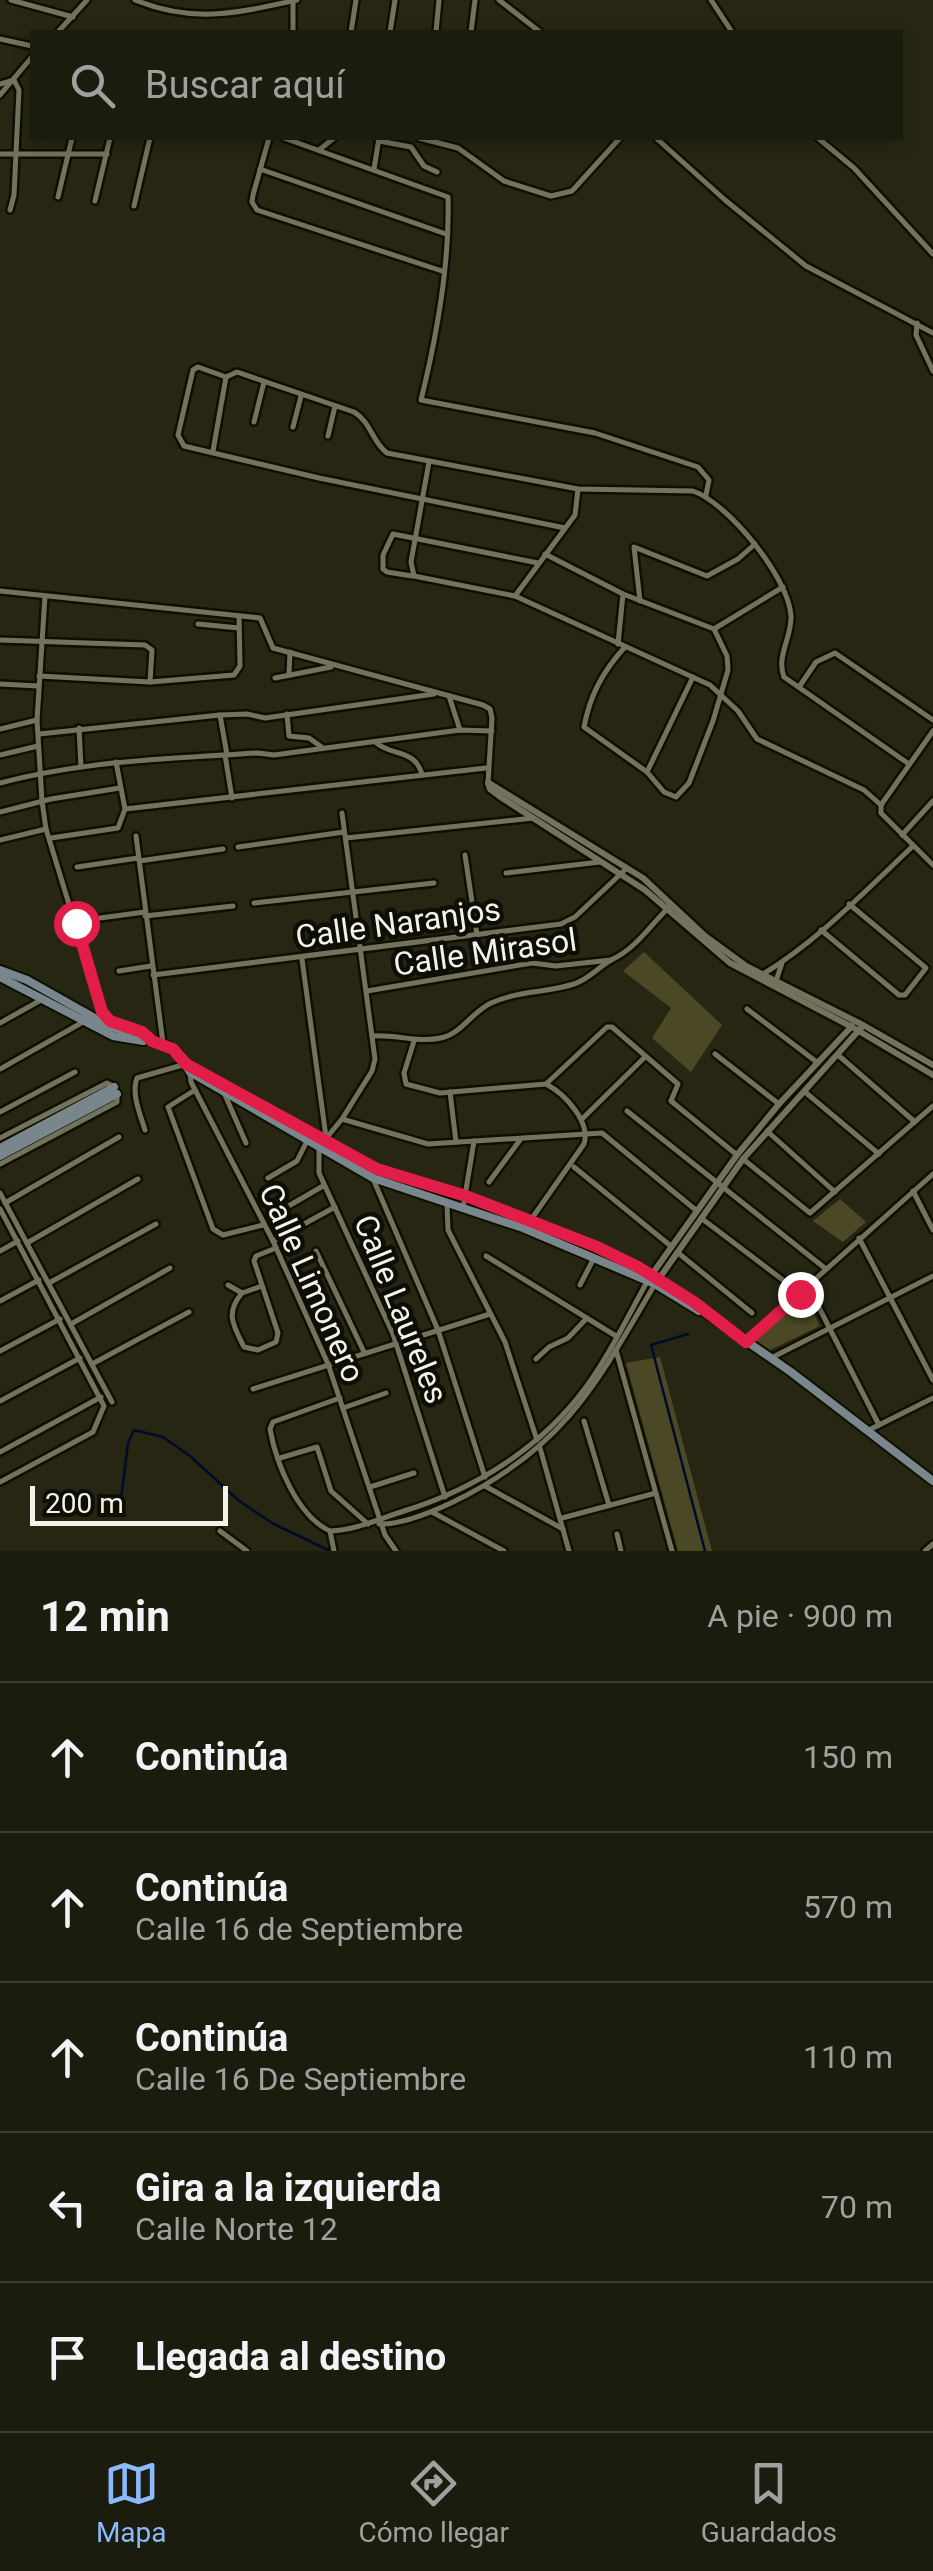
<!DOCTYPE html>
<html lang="es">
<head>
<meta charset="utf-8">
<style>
  :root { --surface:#1c1c0e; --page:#252517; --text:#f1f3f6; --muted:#a0a19e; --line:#3a3a2e; --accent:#8abafc }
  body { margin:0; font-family:Roboto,sans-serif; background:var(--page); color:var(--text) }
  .scale { position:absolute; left:30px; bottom:25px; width:198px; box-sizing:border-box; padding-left:10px; border:5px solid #f3f3e7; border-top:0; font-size:28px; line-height:35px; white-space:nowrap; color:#f3f3e7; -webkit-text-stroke:8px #0e0e07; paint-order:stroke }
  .stop { position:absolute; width:30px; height:30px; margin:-22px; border:8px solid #e11d48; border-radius:50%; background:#fff }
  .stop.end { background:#e11d48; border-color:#fff; box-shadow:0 2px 10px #0008 }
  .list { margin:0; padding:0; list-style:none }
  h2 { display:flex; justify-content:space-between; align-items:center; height:130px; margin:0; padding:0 40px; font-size:42px }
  h2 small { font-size:32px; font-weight:400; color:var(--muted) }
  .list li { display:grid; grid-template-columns:65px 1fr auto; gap:30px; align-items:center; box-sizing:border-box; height:150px; padding:0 40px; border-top:2px solid var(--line) }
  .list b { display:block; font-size:38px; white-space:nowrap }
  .list p { margin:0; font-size:32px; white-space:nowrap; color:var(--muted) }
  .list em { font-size:32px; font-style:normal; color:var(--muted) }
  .icon { flex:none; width:55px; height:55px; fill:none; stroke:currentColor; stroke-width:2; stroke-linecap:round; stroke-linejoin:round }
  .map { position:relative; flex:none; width:933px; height:1551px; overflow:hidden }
  .search { position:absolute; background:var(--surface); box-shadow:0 5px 15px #0003; left:30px; right:30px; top:30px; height:110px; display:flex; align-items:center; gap:25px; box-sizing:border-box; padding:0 35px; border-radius:0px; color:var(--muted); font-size:38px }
  .sheet { height:880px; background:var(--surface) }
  nav { display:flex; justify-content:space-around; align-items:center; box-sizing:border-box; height:140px; border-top:2px solid var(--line); background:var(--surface); font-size:28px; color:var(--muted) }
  nav a { display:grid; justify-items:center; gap:5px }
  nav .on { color:var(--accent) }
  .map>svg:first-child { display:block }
  .green { fill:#4b4925 }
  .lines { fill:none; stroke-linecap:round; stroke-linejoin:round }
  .stream { stroke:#000a29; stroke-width:2.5 }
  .minor-casing { stroke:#0f0f01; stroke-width:10 }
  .tertiary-casing { stroke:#0f0f01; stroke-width:11 }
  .secondary-casing { stroke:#0f0f01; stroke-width:12 }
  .minor { stroke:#72725d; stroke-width:5 }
  .tertiary { stroke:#72725d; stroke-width:6 }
  .secondary { stroke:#79878d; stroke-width:8 }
  .route { stroke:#e11d48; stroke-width:12 }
  .labels { text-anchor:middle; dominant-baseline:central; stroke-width:9; stroke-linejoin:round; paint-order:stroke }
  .street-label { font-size:32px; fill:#f3f3e7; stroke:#0e0e07 }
</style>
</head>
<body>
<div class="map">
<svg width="933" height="1551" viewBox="0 0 933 1551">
  <rect width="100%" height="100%" fill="#262613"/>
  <!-- green -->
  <g class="green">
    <polygon points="644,952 722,1025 691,1072 652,1038 671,1008 623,971"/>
    <polygon points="840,1199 866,1222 843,1242 813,1221"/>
    <polygon points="804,1294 820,1326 766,1352 752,1339"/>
    <polygon points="660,1357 712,1551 678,1551 626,1363"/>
  </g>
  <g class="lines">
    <!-- stream -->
    <g class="stream">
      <polyline points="688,1334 651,1345 705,1551"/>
      <polyline points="119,1515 128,1443 134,1430 163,1437 190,1456 238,1500 272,1523 330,1551"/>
    </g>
    <defs>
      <g id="minor">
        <polyline points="11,0 73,17"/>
        <path d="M 135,0 C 194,24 237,13 297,0"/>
        <polyline points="499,0 540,32"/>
        <polyline points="711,0 732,32"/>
        <polyline points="58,32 87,0"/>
        <polyline points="293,32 293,1"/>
        <polyline points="351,32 356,0"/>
        <polyline points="390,32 395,0"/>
        <polyline points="436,32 439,0"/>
        <polyline points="471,32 475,0"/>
        <polyline points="0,39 32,46"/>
        <polyline points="0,84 14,80 19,90 14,195 10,210"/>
        <polyline points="0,95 32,57"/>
        <polyline points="269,138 253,195 252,202 257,210 442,271"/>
        <path d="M 284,138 L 448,197 C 450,264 437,335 421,400 L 595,433 L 698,467 L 709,480 L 706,495"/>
        <polyline points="419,138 458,148 504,181 551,196 572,191 620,138"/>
        <polyline points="656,138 725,200 806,266 933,333"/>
        <polyline points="818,138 854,168 933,254"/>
        <polyline points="379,141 411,147 424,166 437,172"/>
        <polyline points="319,150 334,138"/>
        <polyline points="0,154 107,154"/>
        <polyline points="260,169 446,234"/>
        <polyline points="374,169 379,138"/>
        <polyline points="58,197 72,138"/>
        <polyline points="95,201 110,138"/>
        <polyline points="134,206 150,138"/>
        <polyline points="917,323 916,335 933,371"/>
        <polyline points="254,422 264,382"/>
        <polyline points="293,427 301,396"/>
        <polyline points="328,436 335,406"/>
        <polyline points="213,451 226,377"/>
        <polyline points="429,462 411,562 414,576 515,596 710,685 738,711 757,739 864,790 881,805"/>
        <path d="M 565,528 L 319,478 L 184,446 L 178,435 L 193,370 L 198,367 L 226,377 L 237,372 L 354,412 C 371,422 372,442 387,453 L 578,489 L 693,491 C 728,503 789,578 791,616 C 792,637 776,656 784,677 L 909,764"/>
        <polyline points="545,554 623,594 714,629 783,587"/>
        <polyline points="412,576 387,572 383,569 383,555 393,534 538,563"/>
        <polyline points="0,591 260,618 273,648 483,705 490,709 492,718 488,783"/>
        <polyline points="45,596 37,720 42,801 46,829 102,1012 110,1021 146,1036"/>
        <polyline points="515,596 575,515 578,489"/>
        <polyline points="640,601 634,547 707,576 738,559 755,544"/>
        <polyline points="198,624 239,628"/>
        <polyline points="0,640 145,645 152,650 150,682"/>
        <polyline points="618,644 623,594"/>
        <path d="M 625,647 C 603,671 590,695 584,727 L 647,772 L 664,792 L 676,797 L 689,783 L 713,721 L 728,670 L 727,656 L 714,629"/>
        <polyline points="289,674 290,652"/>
        <polyline points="39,676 150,682 234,675 240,666 239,616"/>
        <polyline points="275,678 331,667"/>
        <polyline points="0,684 38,686"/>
        <polyline points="799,687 816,662 835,653 933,720"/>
        <polyline points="449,696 460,730"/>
        <polyline points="287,714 289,736 309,738 323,748"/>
        <polyline points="220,715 227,755"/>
        <polyline points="79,728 81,767"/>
        <polyline points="0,729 37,720"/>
        <polyline points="39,734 220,715 247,714 265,718 434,694"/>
        <path d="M 375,742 C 392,757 414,748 422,774"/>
        <polyline points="0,755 38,746"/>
        <polyline points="225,755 232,798"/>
        <polyline points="647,772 693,677"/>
        <path d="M 0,783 C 84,761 171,758 258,753 L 274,755 L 460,730 L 492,731"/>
        <polyline points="881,805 933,731"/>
        <polyline points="881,805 881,813 933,865"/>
        <polyline points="125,809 486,768"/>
        <polyline points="0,812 51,799 120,788"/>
        <polyline points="342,813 375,1059 372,1071 342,1119 319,1147 319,1173 393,1334 445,1497"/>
        <polyline points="902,835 933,801"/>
        <polyline points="136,836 163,1043"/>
        <polyline points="51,838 118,828 125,809 116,762"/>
        <polyline points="346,838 533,818"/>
        <polyline points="0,840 46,829"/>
        <polyline points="238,847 344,832"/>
        <polyline points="465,855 477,935"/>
        <polyline points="139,861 223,849"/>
        <polyline points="77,867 138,858"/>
        <polyline points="506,873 600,862"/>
        <polyline points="254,903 434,883"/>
        <polyline points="145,916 233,906"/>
        <polyline points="100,918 145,912"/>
        <polyline points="821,930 899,995 905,995 926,968 849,904"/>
        <polyline points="302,959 326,1137"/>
        <polyline points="119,971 151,966"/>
        <path d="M 763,974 C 818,941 866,890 913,846"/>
        <polyline points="153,975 561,924 575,917 627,868"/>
        <polyline points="775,984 782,963"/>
        <polyline points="367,991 532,963 556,966 611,960"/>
        <polyline points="747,1009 818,1063"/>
        <polyline points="0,1023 41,1000"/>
        <path d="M 372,1036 C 396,1034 416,1043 441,1038 C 461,1034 472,1012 491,1003 C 521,990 546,993 574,984 C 590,979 599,966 613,959 C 636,948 650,926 669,907"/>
        <polyline points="414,1041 404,1073 406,1084 440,1093 546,1084 607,1027 612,1027 678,1084 671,1101 737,1155"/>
        <polyline points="715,1054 779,1104"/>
        <polyline points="838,1055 915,1122"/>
        <polyline points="0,1069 83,1022"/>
        <polyline points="190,1072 191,1082 273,1241 328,1364 385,1535 396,1551"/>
        <polyline points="195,1090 168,1107 213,1229 223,1235 263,1225"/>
        <polyline points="450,1092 456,1142"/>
        <polyline points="805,1092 879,1154"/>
        <polyline points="225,1095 246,1143"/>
        <polyline points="627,1111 826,1269"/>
        <polyline points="0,1112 75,1072"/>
        <polyline points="342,1119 428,1144 602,1133 697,1211"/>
        <polyline points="582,1119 645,1057"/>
        <path d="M 145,1130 C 140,1114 131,1093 137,1078 L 186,1064"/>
        <polyline points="767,1131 835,1192"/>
        <polyline points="0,1138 107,1083 113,1086"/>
        <polyline points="743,1159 810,1213 933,1106"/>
        <polyline points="0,1164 117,1102 117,1095"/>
        <polyline points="574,1167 672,1247"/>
        <polyline points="268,1178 297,1161 307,1141"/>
        <polyline points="374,1181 438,1330 485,1477"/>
        <polyline points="489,1182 520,1140"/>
        <polyline points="913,1191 933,1230"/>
        <polyline points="0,1193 112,1402"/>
        <polyline points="5,1203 119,1137"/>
        <polyline points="447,1204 448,1230 505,1342 537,1440"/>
        <polyline points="463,1208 474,1141"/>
        <polyline points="0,1209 104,1406 93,1432 0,1482"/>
        <polyline points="280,1211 323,1186"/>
        <polyline points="701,1218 800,1293"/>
        <path d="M 530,1221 L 584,1144 C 591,1122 565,1094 546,1084"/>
        <polyline points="859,1238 933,1380"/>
        <polyline points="273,1241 335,1207"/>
        <polyline points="27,1243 138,1179"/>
        <polyline points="0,1251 18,1241"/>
        <polyline points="316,1251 364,1352"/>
        <polyline points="677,1252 752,1313"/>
        <polyline points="486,1256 616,1336"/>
        <polyline points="49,1283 156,1224"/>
        <polyline points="228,1285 242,1293 262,1286"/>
        <polyline points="580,1285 594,1258"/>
        <polyline points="808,1286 879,1425"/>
        <path d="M 242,1293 C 225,1313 233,1325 244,1347 L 258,1350 L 276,1342 L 278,1333 L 254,1261 L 256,1256 L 276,1248"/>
        <polyline points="0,1301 39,1280"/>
        <polyline points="71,1324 170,1268"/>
        <polyline points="746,1341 933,1174"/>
        <polyline points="616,1350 672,1551"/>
        <polyline points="0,1351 60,1319"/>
        <polyline points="771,1358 933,1276"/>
        <polyline points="536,1359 549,1347 568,1338 587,1318"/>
        <polyline points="92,1364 189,1312"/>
        <polyline points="253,1389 490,1314"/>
        <path d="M 340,1398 L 273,1422 L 270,1429 C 276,1463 297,1516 330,1531 C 356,1530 379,1519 404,1511 C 475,1489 541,1448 586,1387 C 610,1354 628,1316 648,1280"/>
        <polyline points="0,1401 80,1358"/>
        <polyline points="343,1408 386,1393"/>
        <polyline points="584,1421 609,1505"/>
        <polyline points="869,1430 933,1398"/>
        <polyline points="540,1448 569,1551"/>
        <polyline points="0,1452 101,1397"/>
        <polyline points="280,1458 317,1447 331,1491 368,1524"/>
        <polyline points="485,1486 563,1529"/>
        <polyline points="370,1487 414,1473"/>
        <polyline points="432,1512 504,1551"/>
        <polyline points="562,1518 656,1493"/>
        <path d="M 379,1524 C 402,1525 432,1512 453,1502 C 564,1448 596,1385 655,1284"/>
        <polyline points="220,1531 247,1551"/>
        <polyline points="330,1531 334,1551"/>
        <polyline points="617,1534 621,1551"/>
        <polyline points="925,1551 933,1544"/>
      </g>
      <g id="tertiary">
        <polyline points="488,783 490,789 502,798 645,890 730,963 852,1027 933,1075"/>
        <polyline points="489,783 643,878 705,936 746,966 863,1025 933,1065"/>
        <polyline points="650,1277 737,1155 779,1104 852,1026"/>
        <polyline points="656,1283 743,1159 861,1028"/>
      </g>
      <g id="secondary">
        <polyline points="0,970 27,980 109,1026 168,1046 179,1055 190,1072 373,1178 523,1228 655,1284 699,1311"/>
        <polyline points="0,977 113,1036 143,1041"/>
        <polyline points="186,1064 377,1169 465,1196 595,1246 641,1268 791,1372 933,1481"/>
        <polyline points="0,1148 114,1087"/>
        <polyline points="0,1156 117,1094"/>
      </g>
    </defs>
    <!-- minor casing -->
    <use href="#minor" class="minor-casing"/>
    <!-- tertiary casing -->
    <use href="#tertiary" class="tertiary-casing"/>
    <!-- secondary casing -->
    <use href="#secondary" class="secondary-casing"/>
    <!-- minor -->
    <use href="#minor" class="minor"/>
    <!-- tertiary -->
    <use href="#tertiary" class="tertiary"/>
    <!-- secondary -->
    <use href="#secondary" class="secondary"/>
  </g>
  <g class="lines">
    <!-- route -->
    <polyline class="route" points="76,923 102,1012 110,1021 142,1032 152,1041 173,1049 186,1064 377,1169 466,1196 595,1246 640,1268 694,1302 746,1342 800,1294"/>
  </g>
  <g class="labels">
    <!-- street labels -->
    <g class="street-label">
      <text transform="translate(398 923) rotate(-8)">Calle Naranjos</text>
      <text transform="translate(485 952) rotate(-8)">Calle Mirasol</text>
      <text transform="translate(312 1283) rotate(66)">Calle Limonero</text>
      <text transform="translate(401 1309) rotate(68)">Calle Laureles</text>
    </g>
  </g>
</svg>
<div class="scale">200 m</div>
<div class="stop" style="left:76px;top:923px"></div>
<div class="stop end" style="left:800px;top:1294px"></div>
<div class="search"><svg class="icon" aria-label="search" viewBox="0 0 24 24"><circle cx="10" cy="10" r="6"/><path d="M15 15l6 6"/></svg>Buscar aquí</div>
</div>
<section class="sheet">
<h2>12 min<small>A pie · 900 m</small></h2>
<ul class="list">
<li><svg class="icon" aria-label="ahead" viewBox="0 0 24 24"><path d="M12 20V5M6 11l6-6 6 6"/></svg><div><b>Continúa</b></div><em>150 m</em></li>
<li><svg class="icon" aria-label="ahead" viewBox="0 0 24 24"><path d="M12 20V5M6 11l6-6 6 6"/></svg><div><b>Continúa</b><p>Calle 16 de Septiembre</p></div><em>570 m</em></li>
<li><svg class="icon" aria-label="ahead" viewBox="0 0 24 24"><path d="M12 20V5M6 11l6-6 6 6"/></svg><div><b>Continúa</b><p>Calle 16 De Septiembre</p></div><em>110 m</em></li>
<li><svg class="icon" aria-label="left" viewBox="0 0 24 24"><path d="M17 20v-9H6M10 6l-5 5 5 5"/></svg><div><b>Gira a la izquierda</b><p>Calle Norte 12</p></div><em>70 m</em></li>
<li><svg class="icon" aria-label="arrive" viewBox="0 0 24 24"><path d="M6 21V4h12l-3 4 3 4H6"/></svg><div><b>Llegada al destino</b></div></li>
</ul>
</section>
<nav>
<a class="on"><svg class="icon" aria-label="map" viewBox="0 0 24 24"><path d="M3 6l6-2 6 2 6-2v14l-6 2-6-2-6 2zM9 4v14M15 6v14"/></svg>Mapa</a>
<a><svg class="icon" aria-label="directions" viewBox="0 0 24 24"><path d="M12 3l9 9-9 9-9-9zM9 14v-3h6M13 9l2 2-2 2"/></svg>Cómo llegar</a>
<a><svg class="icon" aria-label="saved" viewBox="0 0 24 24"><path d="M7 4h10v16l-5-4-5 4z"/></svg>Guardados</a>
</nav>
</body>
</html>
